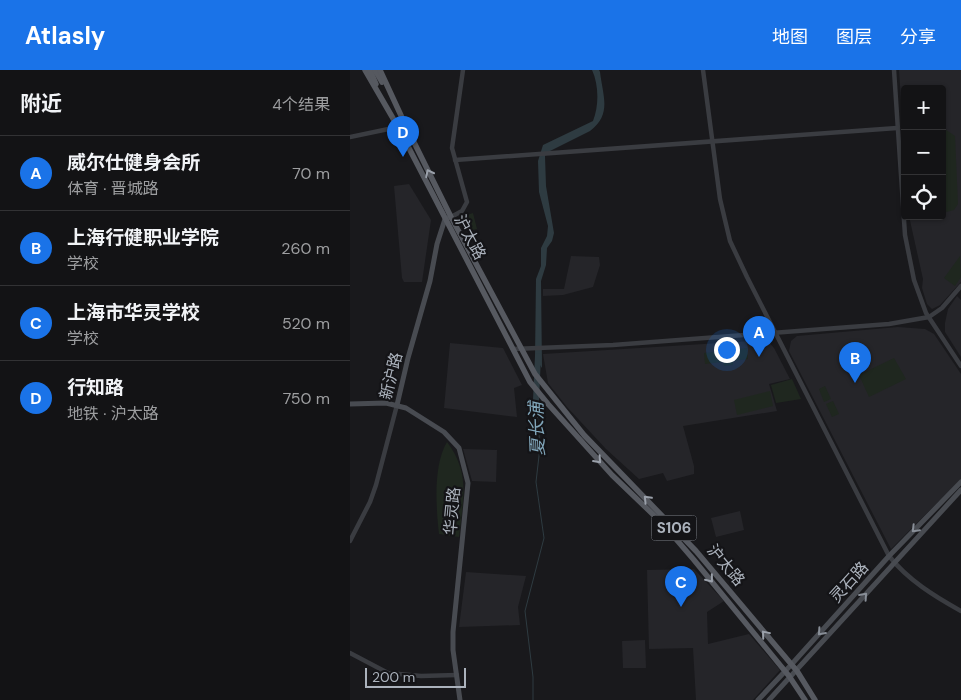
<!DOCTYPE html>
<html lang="zh">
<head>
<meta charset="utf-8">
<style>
  :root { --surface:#131315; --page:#202022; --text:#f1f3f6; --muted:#9d9ea0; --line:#323234; --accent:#1a73e8 }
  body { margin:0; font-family:"DM Sans","Noto Sans SC",sans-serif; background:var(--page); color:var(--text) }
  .controls { position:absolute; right:15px; top:15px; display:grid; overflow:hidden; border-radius:5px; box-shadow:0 1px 4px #0004 }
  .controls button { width:45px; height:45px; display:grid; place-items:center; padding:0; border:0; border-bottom:1px solid var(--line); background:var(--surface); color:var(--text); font:25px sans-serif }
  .scale { position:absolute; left:15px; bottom:12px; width:101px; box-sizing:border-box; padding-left:5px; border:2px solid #abb2bc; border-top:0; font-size:14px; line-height:18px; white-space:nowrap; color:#abb2bc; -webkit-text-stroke:4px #141417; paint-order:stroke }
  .you { position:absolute; left:376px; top:279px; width:18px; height:18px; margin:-12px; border:4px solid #fff; border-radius:50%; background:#1a73e8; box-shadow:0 0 0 8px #1a73e833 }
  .badge { display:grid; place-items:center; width:32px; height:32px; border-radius:50%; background:var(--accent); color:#fff; font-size:16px; font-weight:700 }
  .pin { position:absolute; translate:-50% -41px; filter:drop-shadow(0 1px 2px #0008) }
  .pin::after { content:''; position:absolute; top:26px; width:18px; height:15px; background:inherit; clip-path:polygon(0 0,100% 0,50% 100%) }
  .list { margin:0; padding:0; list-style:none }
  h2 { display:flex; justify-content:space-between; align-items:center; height:65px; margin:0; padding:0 20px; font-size:21px }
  h2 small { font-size:16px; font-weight:400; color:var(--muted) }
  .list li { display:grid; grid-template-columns:32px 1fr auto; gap:15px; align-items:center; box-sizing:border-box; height:75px; padding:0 20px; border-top:1px solid var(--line) }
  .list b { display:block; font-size:19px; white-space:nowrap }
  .list p { margin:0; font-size:16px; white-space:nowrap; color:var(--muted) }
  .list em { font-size:16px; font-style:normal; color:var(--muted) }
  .icon { flex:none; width:28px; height:28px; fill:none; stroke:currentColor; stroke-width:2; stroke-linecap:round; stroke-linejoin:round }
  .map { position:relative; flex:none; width:611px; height:630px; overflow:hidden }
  header { display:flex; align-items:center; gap:30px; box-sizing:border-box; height:70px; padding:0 25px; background:var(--accent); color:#fff }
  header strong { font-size:24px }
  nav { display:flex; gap:28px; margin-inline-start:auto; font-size:18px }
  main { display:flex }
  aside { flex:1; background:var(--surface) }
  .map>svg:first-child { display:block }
  .built { fill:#252529 }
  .green { fill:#1f271f }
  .water { fill:#2e3b41 }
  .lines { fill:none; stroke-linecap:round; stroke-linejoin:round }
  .stream { stroke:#2e3b41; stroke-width:1 }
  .river { stroke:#2e3b41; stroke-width:6 }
  .tertiary { stroke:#3a3c41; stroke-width:4.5 }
  .secondary { stroke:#484b51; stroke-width:5 }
  .primary { stroke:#565960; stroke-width:5.5 }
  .oneway { stroke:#9aa0aa }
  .oneway2 { stroke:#888e97 }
  .labels { text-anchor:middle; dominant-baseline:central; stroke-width:4.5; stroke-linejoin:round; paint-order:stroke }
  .shield { fill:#141417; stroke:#7e838a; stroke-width:1 }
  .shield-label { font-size:15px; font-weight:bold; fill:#abb2bc }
  .street-label { font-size:16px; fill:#abb2bc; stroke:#141417 }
  .water-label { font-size:18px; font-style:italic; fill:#80a5b9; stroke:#141417 }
</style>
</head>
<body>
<header>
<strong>Atlasly</strong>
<nav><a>地图</a><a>图层</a><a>分享</a></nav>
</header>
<main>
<aside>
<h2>附近<small>4个结果</small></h2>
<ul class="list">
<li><span class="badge">A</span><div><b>威尔仕健身会所</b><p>体育 · 晋城路</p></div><em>70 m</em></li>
<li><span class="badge">B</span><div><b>上海行健职业学院</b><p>学校</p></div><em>260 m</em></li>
<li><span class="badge">C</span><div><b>上海市华灵学校</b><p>学校</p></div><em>520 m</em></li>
<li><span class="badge">D</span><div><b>行知路</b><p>地铁 · 沪太路</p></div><em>750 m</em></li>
</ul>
</aside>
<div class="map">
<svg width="611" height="630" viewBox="0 0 611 630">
  <rect width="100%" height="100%" fill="#19191c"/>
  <!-- built -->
  <g class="built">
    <polygon points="549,0 611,0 611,212 590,235 582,239 577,234 572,218 573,209 559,146 592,146 592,19 555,19 555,89"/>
    <polygon points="59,114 81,150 72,212 54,212 52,208 44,116"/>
    <polygon points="221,186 249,187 250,195 243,217 213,225 193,226 193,219 214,219"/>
    <polygon points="607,226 611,230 611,287 595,262 595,253 598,239"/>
    <polygon points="548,257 575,259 584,264 611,304 611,409 541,479 439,281 441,271 447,266"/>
    <polygon points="417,270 424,278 440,309 419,314 427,341 333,356 344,396 344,404 317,411 313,403 289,409 256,379 217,337 198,313 193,284"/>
    <polygon points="100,273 153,278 172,315 164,318 167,347 94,338"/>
    <polygon points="113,379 147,380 146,412 122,411"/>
    <polygon points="390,441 394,460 366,467 361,448"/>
    <polygon points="344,499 374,531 357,542 358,574 399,564 430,600 403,630 346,630 343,578 299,579 297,500"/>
    <polygon points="116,502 176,506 168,537 170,555 109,557"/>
    <polygon points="295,570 296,598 273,598 272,571"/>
  </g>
  <!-- green -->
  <g class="green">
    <polygon points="592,57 605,66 608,134 604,140 592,143"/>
    <polygon points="123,143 127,159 118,161 114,146"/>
    <polygon points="610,186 611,207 605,216 594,208"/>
    <polygon points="397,278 398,289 383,291 383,295 374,296 373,292 355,294 354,283 372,281 373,285 373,281"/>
    <polygon points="544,288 556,309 519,327 509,305"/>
    <polygon points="442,309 451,329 426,333 421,315"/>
    <polygon points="475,316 481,329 474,332 469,319"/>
    <polygon points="420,321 423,336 387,345 384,330"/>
    <polygon points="483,331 489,344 482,347 476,334"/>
    <path d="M 97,372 C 121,404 113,430 109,467 L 89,464 C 86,438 83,395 97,372 Z"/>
  </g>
  <!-- water -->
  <path class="water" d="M 242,0 L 249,0 L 250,2 C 253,27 262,44 240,61 L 198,82 L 195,86 L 196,116 L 204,163 L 202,171 L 197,178 L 196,195 L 191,211 L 192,298 L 185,287 L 186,209 L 191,196 L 191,178 L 197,166 L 198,156 L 189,122 L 188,91 L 193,75 L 243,51 C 249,36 249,15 242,0 Z"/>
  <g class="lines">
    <!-- stream -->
    <polyline class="stream" points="183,630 183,607 175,541 194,468 186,412 190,377 186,330"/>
    <!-- river -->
    <polyline class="river" points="186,330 188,286"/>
    <!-- tertiary -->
    <g class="tertiary">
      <path d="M 353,0 L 370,129 L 380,171 L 397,207 L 539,486 C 558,510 584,526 611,541"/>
      <polyline points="544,0 555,165 564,210 576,243 611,296"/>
      <polyline points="0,67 48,57"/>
      <polyline points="105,90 547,58"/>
      <polyline points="101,147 112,141 117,132 102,78 113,0"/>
      <polyline points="163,279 263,275 539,254 579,247 592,238 611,216"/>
      <polyline points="0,471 20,432 26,415 47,335"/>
      <polyline points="0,583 38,603 71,606 107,605"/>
    </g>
    <!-- secondary -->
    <g class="secondary">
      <polyline points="0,334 36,333 56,338 94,362 109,378 118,413 103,562 103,580 110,630"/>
      <polyline points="47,335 58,288 80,211 87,174 95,149 98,148"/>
      <polyline points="408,630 441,595 539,486 611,412"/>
      <polyline points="419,630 611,420"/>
    </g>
    <!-- primary -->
    <g class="primary">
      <polyline points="15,0 48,57 180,312 198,334 262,405 313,454 344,490 439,606 455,630"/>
      <polyline points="20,0 26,14"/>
      <polyline points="25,0 32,12"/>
      <polyline points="30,0 54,52 101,147 185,304 234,365 346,481 447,601 465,630"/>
    </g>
  </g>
  <!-- one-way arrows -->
  <defs><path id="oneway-chevron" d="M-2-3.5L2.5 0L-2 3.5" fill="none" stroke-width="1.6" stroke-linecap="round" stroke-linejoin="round" transform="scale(1.25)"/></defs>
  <g class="oneway">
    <use href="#oneway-chevron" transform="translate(79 103) rotate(-117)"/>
    <use href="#oneway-chevron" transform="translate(248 390) rotate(48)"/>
    <use href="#oneway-chevron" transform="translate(297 429) rotate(-134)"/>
    <use href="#oneway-chevron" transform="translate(360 509) rotate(51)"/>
    <use href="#oneway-chevron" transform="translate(415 564) rotate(-130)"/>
  </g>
  <g class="oneway2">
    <use href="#oneway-chevron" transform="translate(565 459) rotate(135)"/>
    <use href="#oneway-chevron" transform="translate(514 526) rotate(-48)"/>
    <use href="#oneway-chevron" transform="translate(471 562) rotate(132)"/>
  </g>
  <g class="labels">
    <!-- shield labels -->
    <rect class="shield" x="301.5" y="445.5" width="45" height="25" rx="4"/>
    <g class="shield-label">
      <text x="324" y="458">S106</text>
    </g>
    <!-- street labels -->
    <g class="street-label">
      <text transform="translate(120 167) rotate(62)">沪太路</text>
      <text transform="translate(41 306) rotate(-76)">新沪路</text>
      <text transform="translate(102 441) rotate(-85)">华灵路</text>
      <text transform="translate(376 495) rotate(50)">沪太路</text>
      <text transform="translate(499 512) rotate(-48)">灵石路</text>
    </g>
    <!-- water labels -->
    <g class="water-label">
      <text transform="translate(187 359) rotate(-92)">夏长浦</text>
    </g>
  </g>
</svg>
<div class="controls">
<button>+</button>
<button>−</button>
<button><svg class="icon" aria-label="locate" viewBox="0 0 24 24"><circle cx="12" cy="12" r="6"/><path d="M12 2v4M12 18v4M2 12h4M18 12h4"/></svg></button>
</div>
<div class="scale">200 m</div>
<div class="you"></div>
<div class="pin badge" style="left:409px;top:287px">A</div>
<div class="pin badge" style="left:505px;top:313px">B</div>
<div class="pin badge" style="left:331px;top:537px">C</div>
<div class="pin badge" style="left:53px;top:87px">D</div>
</div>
</main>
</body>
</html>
